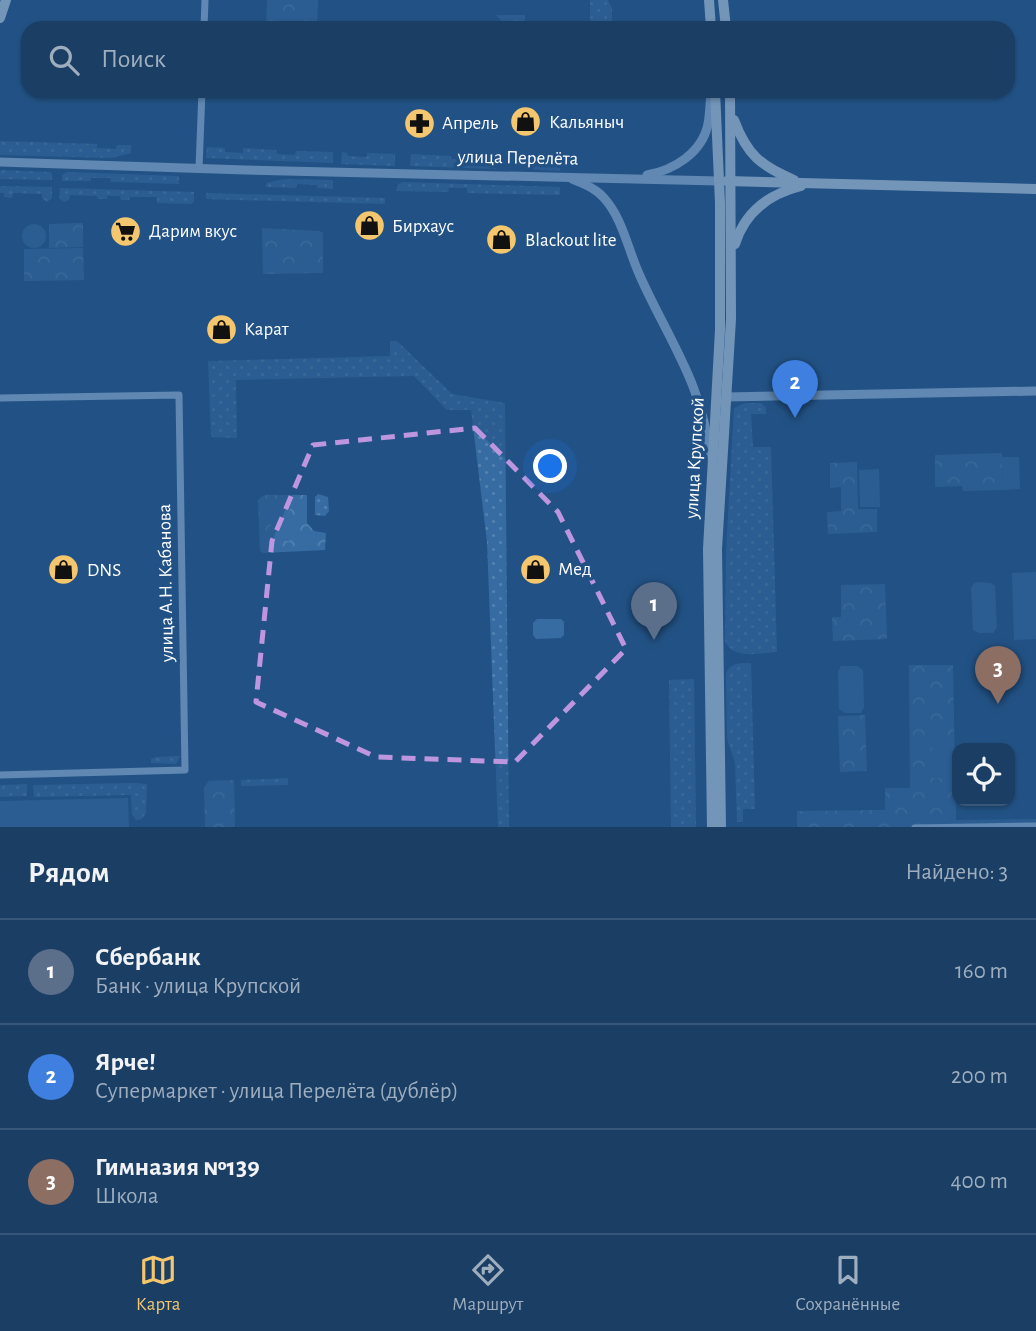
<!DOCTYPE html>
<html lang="ru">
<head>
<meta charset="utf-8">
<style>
  :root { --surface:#1a3e64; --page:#23456a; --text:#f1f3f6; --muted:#9faebf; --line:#385778; --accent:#f4c76e }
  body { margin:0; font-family:"Alegreya Sans",sans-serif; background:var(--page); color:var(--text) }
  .controls { position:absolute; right:21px; bottom:21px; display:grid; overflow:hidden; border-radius:14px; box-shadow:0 2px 5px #0004 }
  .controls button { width:63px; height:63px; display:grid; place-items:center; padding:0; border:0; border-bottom:2px solid var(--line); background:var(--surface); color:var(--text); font:35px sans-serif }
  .you { position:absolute; left:551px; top:467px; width:24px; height:24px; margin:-18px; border:5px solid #fff; border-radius:50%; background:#1a73e8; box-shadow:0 0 0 10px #1a73e833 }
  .badge { display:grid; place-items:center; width:46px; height:46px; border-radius:50%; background:var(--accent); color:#fff; font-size:23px; font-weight:700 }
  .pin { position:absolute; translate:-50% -58px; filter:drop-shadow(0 2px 4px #0008) }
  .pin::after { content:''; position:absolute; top:37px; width:24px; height:21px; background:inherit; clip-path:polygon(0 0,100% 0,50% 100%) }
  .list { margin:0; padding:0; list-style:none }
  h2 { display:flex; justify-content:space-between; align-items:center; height:91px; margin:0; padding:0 28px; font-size:30px }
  h2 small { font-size:23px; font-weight:400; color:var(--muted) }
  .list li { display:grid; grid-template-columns:46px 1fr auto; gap:21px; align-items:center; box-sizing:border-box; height:105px; padding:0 28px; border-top:2px solid var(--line) }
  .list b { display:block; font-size:26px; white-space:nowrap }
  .list p { margin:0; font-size:23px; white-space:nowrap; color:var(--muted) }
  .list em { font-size:23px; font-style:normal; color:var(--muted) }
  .icon { flex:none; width:38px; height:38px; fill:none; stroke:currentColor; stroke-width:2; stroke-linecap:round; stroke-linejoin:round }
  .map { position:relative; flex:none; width:1036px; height:827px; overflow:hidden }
  .search { position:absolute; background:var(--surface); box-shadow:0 2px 5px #0004; left:21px; right:21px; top:21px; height:77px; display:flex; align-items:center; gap:18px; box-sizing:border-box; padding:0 24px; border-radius:21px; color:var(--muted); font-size:26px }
  .sheet { height:406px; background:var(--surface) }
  nav { display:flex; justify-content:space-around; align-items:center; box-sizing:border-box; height:98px; border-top:2px solid var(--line); background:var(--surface); font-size:19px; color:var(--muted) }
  nav a { display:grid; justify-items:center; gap:4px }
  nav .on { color:var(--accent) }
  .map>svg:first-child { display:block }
  .grass { fill:url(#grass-dots) }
  .forest { fill:url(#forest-crowns) }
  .pitch { fill:#366ca2 }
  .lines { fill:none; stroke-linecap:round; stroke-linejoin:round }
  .pedestrian { stroke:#abcae9; stroke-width:5 }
  .minor { stroke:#abcae9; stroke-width:7 }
  .tertiary { stroke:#abcae9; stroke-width:9 }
  .secondary { stroke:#d6e6f7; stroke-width:10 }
  .marked { fill:none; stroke:#bd96df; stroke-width:5; stroke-dasharray:14 9; stroke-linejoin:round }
  .labels { text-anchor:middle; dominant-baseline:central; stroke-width:7; stroke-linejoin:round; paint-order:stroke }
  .poi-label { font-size:19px; fill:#fff; stroke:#225285; text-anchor:start }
  .street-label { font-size:19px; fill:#fff; stroke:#225285 }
</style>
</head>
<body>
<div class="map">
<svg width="1036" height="827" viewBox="0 0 1036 827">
  <defs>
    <pattern id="grass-dots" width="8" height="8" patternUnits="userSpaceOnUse" patternTransform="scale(1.75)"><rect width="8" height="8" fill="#366ca2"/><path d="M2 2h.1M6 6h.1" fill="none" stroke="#5482b0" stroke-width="1.8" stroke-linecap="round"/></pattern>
    <pattern id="forest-crowns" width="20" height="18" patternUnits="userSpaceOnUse" patternTransform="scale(1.75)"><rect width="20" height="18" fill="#366ca2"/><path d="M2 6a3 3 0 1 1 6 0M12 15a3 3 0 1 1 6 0" fill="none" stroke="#5482b0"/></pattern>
  </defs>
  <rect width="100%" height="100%" fill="#225285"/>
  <!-- grass -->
  <g class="grass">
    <polygon points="590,0 608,0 612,8 612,28 590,28"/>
    <polygon points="0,141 97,144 97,148 116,149 117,145 131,145 131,153 111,158 0,155"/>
    <polygon points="207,147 225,148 225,152 243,153 243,148 276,150 277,154 295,155 296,151 333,152 333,163 206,158"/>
    <polygon points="342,152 347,153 348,156 367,157 367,153 395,154 395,166 341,164"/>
    <polygon points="411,154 451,156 451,159 469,160 470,157 497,158 496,169 410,166"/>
    <polygon points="525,158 561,160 560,171 525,169"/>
    <polygon points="0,170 50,172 52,174 52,180 0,179"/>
    <polygon points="67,172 179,176 179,184 111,182 110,178 91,178 91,181 62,181 62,175"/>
    <polygon points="284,179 333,180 333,189 317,188 317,185 297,184 296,188 266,187 266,183"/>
    <polygon points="403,182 560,187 560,195 467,193 467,188 449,188 448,192 396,191 398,184"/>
    <polygon points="0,186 52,187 52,198 47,202 42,198 42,194 13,193 12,198 4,197 4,193 0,193"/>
    <polygon points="60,188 194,192 194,201 192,204 157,203 157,197 130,197 129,200 121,200 120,196 107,196 107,199 98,199 97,196 70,195 69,200 64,202 59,198"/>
    <polygon points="206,193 385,198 385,204 206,199"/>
    <polygon points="390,341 397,341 452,394 505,403 509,827 498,827 487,542 471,410 447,410 414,376 236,380 237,438 211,437 208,361 390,356"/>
    <path d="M 745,403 L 761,403 L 766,408 L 766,414 L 751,414 L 753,447 L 771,447 L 777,652 C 760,653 735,660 725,642 L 726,552 L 734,408 Z"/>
    <polygon points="318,494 328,497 329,511 325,516 315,515 315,497"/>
    <path d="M 751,663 L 755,809 L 743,809 L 743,822 L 737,822 L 735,763 L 727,739 L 726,673 C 732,662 740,663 751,663 Z"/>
    <polygon points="694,679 696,827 671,827 669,680"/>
    <polygon points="180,756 176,764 151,763 151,759 156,757"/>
    <polygon points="288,778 288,785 241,786 241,780"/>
    <polygon points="135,783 147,784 146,813 142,819 136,820 132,815 131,795 34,797 33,785"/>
    <polygon points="27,784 27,796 0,797 0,785"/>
  </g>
  <!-- forest -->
  <g class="forest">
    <polygon points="267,0 318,0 317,28 266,28"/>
    <polygon points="496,15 525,15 525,28 508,28"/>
    <polygon points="83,223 83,247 49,248 49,224"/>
    <polygon points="262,228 320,231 323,233 323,273 263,274"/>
    <polygon points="83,248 84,280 24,281 24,249"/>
    <polygon points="1002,453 1003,490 963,491 962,486 935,487 935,455"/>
    <polygon points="857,462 858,509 877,509 877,532 828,534 827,512 841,511 841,487 830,488 830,463"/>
    <polygon points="264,495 307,495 307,523 314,531 326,533 325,550 263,553 260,551 258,500"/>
    <polygon points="885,584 887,639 833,641 832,617 841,617 841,585"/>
    <polygon points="909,665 953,665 956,820 1036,819 1036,827 797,827 797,811 885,810 885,788 910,788"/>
    <polygon points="865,715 867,771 840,772 838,716"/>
    <polygon points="234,780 235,827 205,827 204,787 209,781"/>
  </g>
  <!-- pitch -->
  <g class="pitch">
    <circle cx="34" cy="236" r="12"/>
    <polygon points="1002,457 1019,457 1020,489 1003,490"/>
    <polygon points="879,469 880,507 860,507 859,470"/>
    <rect x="271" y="508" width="19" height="33"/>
    <polygon points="1036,572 1036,639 1014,640 1012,573"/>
    <polygon points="977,582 991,583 995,586 997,627 993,633 979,633 973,630 971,589 973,584"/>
    <polygon points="537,619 561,619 564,622 564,635 561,638 536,639 533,635 533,623"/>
    <polygon points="841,666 857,666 863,670 864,707 861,713 845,713 839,709 838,672"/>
    <polygon points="932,741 952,741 952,778 931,778"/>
    <polygon points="128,798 129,827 0,827 0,801"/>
  </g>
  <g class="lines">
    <!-- pedestrian -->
    <polyline class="pedestrian" points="914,827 1036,825"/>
    <!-- minor -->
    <g class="minor">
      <polyline points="204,28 205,0"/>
      <polyline points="199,168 202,91"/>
      <polyline points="0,398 179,395 185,770 0,775"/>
    </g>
    <!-- tertiary -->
    <g class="tertiary">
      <polyline points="0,162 246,170 718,181"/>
      <path d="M 647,175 C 674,170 702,153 708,124 C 710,113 710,102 711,91"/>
      <path d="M 572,179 C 583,184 596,188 604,198 C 623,219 628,250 640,276 C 666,335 705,388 709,455"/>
      <polyline points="726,397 1036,391"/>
    </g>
    <!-- secondary -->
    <g class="secondary">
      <polyline points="709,0 711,28"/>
      <polyline points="723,0 726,28"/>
      <polyline points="0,18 6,0"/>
      <path d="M 734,120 C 747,155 761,166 794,180"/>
      <polyline points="727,181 1036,189"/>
      <path d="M 735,244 C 745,212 769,194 801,186"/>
      <polyline points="712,827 708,549 720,330 720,203 715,91"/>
      <polyline points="721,827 717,549 731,319 730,91"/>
    </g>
  </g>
  <!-- marked area -->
  <path d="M0 0H1036V827H0ZM 475,428 L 558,512 L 626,649 L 515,762 L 376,757 L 256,702 L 272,541 L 313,445 Z" fill="#225285" fill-opacity=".55" fill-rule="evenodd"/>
  <path class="marked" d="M 475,428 L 558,512 L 626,649 L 515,762 L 376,757 L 256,702 L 272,541 L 313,445 Z"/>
  <!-- icons -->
  <defs>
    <symbol id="shop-disc" viewBox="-11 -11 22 22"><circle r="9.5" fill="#f4c76e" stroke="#225285"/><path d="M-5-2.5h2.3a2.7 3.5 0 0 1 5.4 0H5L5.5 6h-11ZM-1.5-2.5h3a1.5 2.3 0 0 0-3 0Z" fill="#111"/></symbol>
    <symbol id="pharmacy-disc" viewBox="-11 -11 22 22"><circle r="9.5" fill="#f4c76e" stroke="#225285"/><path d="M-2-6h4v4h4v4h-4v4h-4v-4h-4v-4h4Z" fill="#111"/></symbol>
    <symbol id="supermarket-disc" viewBox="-11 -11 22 22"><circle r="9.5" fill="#f4c76e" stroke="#225285"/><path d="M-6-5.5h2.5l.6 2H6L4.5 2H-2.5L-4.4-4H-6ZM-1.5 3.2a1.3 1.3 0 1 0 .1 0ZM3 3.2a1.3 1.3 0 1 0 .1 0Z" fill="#111"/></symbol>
  </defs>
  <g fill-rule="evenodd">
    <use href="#shop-disc" x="508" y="104" width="35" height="35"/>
    <use href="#pharmacy-disc" x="402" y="106" width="35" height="35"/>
    <use href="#shop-disc" x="352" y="208" width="35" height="35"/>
    <use href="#supermarket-disc" x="108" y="214" width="35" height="35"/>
    <use href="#shop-disc" x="484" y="222" width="35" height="35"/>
    <use href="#shop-disc" x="204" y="312" width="35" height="35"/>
    <use href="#shop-disc" x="518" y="552" width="35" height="35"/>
    <use href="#shop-disc" x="46" y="552" width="35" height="35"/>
  </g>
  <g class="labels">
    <!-- poi labels -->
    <g class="poi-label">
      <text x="549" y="122">Кальяныч</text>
      <text x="442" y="123">Апрель</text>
      <text x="392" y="226">Бирхаус</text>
      <text x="149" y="231">Дарим вкус</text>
      <text x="525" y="240">Blackout lite</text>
      <text x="244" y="329">Карат</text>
      <text x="558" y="569">Мед</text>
      <text x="87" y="570">DNS</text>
    </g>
    <!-- street labels -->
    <g class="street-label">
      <text transform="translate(518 158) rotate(1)">улица Перелёта</text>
      <text transform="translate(695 458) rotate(-87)">улица Крупской</text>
      <text transform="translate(166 583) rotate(-91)">улица А.Н. Кабанова</text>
    </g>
  </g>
</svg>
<div class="controls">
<button><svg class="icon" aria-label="locate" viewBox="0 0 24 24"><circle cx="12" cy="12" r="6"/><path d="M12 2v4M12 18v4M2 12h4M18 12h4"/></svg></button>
</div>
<div class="you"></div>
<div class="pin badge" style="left:654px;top:640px;background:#5c6f8a">1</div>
<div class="pin badge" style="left:795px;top:418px;background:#3f7fe0">2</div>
<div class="pin badge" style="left:998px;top:704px;background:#8d6e63">3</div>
<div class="search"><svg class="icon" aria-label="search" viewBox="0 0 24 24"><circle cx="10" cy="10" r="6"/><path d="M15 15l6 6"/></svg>Поиск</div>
</div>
<section class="sheet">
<h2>Рядом<small>Найдено: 3</small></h2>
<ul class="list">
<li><span class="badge" style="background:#5c6f8a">1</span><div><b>Сбербанк</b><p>Банк · улица Крупской</p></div><em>160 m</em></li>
<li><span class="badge" style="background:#3f7fe0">2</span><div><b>Ярче!</b><p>Супермаркет · улица Перелёта (дублёр)</p></div><em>200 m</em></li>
<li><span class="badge" style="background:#8d6e63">3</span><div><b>Гимназия №139</b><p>Школа</p></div><em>400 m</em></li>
</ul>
</section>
<nav>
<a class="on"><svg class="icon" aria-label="map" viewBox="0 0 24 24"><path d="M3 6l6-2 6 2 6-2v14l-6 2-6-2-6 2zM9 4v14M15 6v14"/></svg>Карта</a>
<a><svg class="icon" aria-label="directions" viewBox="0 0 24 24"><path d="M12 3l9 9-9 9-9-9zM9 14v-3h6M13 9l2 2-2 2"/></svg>Маршрут</a>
<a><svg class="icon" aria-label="saved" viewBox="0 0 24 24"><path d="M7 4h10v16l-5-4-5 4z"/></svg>Сохранённые</a>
</nav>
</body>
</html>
